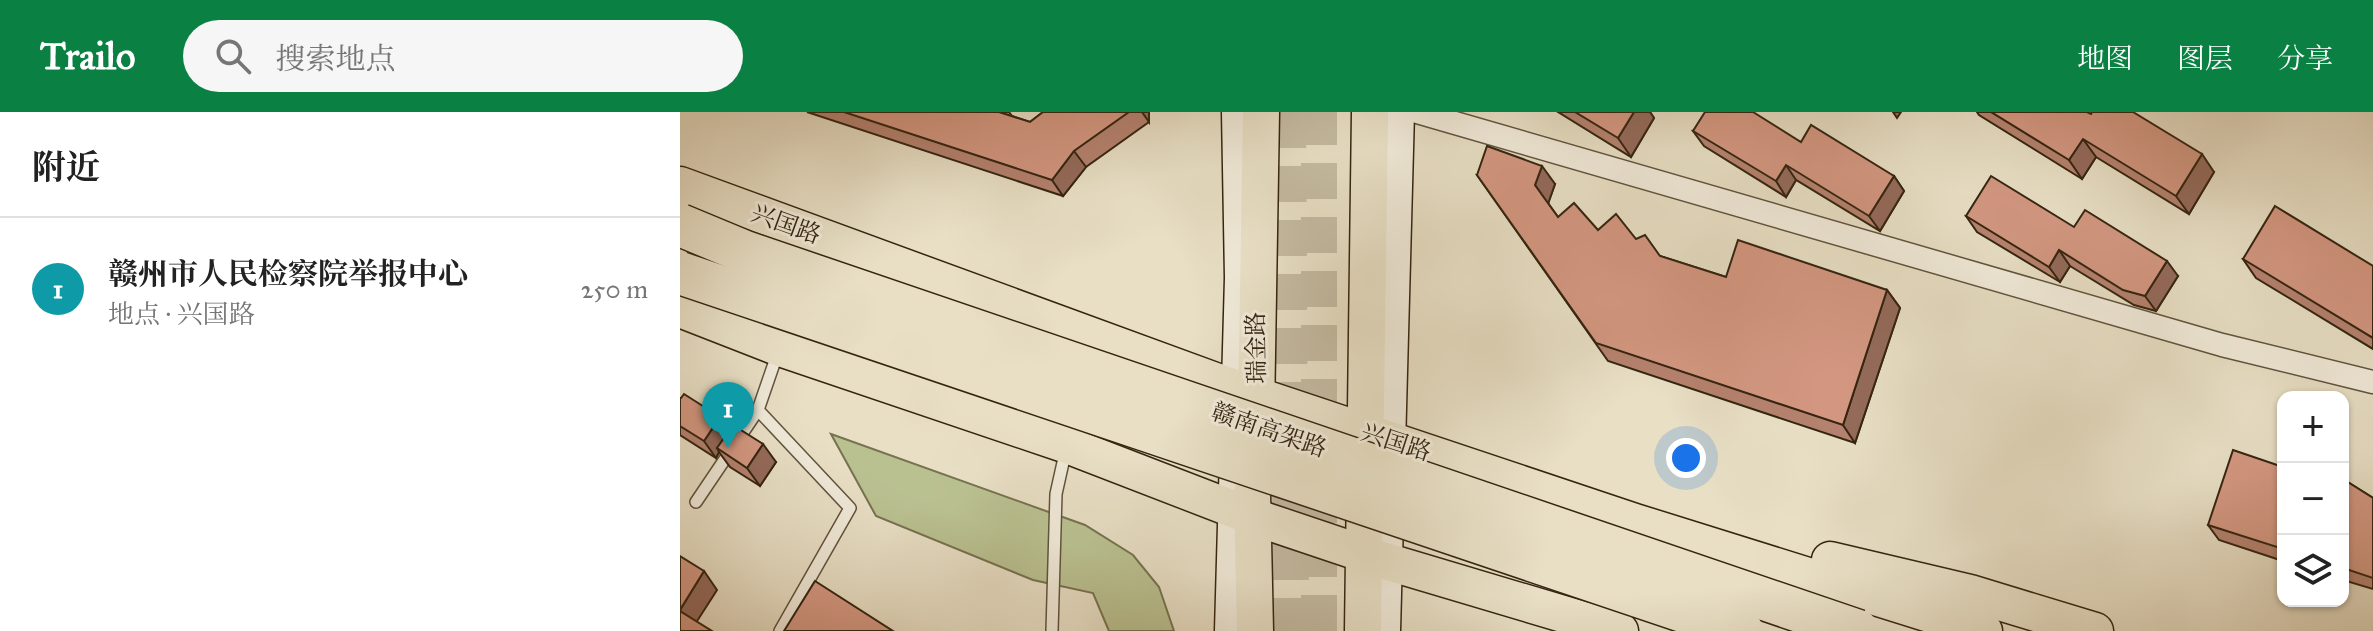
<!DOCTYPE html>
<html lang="zh">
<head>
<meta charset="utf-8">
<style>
  :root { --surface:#fff; --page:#f6f6f6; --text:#222; --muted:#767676; --line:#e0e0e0; --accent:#0b8043 }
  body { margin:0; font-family:"IM FELL Great Primer","Noto Serif SC",serif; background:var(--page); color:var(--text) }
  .controls { position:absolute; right:24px; bottom:24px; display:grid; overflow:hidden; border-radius:16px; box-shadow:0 2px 6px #0004 }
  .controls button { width:72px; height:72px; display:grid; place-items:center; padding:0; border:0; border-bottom:2px solid var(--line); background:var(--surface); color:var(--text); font:40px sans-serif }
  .you { position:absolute; left:1006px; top:346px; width:28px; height:28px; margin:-20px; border:6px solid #fff; border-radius:50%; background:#1a73e8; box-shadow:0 0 0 12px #1a73e833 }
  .badge { display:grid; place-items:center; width:52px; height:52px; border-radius:50%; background:var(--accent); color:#fff; font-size:26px; font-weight:700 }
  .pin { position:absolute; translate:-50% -66px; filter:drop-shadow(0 2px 4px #0008) }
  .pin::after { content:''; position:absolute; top:42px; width:28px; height:24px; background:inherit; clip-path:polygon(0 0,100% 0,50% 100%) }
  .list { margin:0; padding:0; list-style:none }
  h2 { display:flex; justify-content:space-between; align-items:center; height:104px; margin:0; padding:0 32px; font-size:34px }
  h2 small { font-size:26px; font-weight:400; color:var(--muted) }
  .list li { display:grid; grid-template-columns:52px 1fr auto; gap:24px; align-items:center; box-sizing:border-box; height:144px; padding:0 32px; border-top:2px solid var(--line) }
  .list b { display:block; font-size:30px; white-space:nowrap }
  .list p { margin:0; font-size:26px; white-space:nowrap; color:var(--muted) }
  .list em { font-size:26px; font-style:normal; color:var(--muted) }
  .icon { flex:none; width:44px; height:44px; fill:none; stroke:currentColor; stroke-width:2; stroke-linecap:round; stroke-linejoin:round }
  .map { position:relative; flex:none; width:1693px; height:519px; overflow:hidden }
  header { display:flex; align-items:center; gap:48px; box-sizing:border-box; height:112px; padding:0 40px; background:var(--accent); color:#fff }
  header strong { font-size:38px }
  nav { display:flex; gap:44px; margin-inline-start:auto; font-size:28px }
  .search { width:560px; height:72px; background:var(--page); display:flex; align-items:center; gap:20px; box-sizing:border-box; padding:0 28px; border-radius:44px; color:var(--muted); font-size:30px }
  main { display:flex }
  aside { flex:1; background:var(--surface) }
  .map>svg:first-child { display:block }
  .green { fill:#bac191; stroke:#777250; stroke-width:2 }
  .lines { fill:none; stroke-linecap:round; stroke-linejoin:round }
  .primary-tunnel { stroke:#c4baa1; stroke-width:36; stroke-dasharray:36 18; stroke-linecap:butt }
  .lane-casing { stroke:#61533d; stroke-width:14 }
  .street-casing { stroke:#61533d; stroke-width:25 }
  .secondary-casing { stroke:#342410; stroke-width:35 }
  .primary-casing { stroke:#342410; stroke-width:39 }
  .lane { stroke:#f0ead9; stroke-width:11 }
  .street { stroke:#f0ead9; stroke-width:22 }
  .secondary { stroke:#f0ead9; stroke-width:32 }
  .primary { stroke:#e8dfc5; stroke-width:36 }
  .highway-bridge-casing { stroke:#342410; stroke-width:45; stroke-linecap:butt }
  .highway-bridge { stroke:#e8dfc5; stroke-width:42 }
  .wall { fill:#b5826f; stroke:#342410; stroke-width:2 }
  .shaded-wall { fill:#946a5a; stroke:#342410; stroke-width:2 }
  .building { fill:#d39781; stroke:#342410; stroke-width:2 }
  .labels { text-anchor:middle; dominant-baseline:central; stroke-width:6; stroke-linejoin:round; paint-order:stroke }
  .street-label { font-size:24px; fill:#342410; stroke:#f0ead9 }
</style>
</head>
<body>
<header>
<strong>Trailo</strong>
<div class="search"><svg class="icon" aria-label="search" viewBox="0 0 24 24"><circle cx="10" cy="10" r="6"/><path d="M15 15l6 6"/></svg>搜索地点</div>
<nav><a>地图</a><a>图层</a><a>分享</a></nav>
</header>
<main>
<aside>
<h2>附近<small></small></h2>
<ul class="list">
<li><span class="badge" style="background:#0f9aa8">1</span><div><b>赣州市人民检察院举报中心</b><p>地点 · 兴国路</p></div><em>250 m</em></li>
</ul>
</aside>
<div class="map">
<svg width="1693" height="519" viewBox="0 0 1693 519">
  <rect width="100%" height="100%" fill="#e8dfc5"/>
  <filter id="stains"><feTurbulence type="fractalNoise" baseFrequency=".0025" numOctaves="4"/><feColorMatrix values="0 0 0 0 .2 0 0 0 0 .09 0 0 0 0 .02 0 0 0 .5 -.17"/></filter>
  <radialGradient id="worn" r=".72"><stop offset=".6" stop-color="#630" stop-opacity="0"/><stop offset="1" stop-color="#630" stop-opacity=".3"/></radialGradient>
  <!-- green -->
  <polygon class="green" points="151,322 405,413 453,443 479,475 494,519 429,519 413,481 353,468 196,404"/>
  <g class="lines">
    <!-- primary-tunnel -->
    <g class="primary-tunnel">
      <polyline points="608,0 611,519"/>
      <polyline points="639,519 639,0"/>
    </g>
    <defs>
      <g id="lane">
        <polyline points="98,240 78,298 170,396 100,519"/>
        <polyline points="16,390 78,298"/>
        <polyline points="372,519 376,382 386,337"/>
      </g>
      <polyline id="street" points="737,0 1542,233 1693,270"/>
      <g id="secondary">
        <polyline points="551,519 561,166 558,0"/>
        <polyline points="704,519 718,0"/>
      </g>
      <g id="primary">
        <polyline points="0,73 557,277 955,410 1304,519"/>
        <polyline points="0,197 100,236 387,333 571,404 705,449 940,519"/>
        <polyline points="576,302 581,0"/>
        <polyline points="572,381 575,519"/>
        <polyline points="1150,448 1290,481 1415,519"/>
        <polyline points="683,519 690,0"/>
      </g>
    </defs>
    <!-- lane casing -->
    <use href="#lane" class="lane-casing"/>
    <!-- street casing -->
    <use href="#street" class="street-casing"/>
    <!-- secondary casing -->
    <use href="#secondary" class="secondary-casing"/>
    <!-- primary casing -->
    <use href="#primary" class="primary-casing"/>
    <!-- lane -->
    <use href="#lane" class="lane"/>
    <!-- street -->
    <use href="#street" class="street"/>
    <!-- secondary -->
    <use href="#secondary" class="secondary"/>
    <!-- primary -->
    <use href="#primary" class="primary"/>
    <defs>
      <g id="highway-bridge">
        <polyline points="0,113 65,140 1178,519"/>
        <polyline points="0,161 1062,519"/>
      </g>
    </defs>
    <!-- highway-bridge casing -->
    <use href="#highway-bridge" class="highway-bridge-casing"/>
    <!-- highway-bridge -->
    <use href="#highway-bridge" class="highway-bridge"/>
  </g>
  <!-- wall -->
  <g class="wall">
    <polygon points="127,0 329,0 332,4 350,10 363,0 469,0 469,10 406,55 383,84"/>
    <polygon points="878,0 970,0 974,6 951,45"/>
    <polygon points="1297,0 1407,0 1534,60 1509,102 1416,45 1402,67 1299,3"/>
    <polygon points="1013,19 1121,30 1214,64 1224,79 1200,119 1116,68 1106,85 1024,34"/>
    <polygon points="797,63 875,72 868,91 878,105 918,118 956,127 980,144 1046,165 1207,178 1220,196 1175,331 928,249"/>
    <polygon points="1286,104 1394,115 1498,164 1476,199 1454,193 1390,154 1380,170 1297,120"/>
    <polygon points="1563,147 1693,154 1693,237 1576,166"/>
    <polygon points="0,286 96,350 80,374 50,355 39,340 36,346 0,323"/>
    <polygon points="1603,355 1603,449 1539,428 1528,413"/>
    <polygon points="1663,367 1693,386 1693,477 1663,468"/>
  </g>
  <!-- shaded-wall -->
  <g class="shaded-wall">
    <polygon points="462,0 469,0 469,10"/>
    <polygon points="954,0 970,0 974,6 951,45 938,26"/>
    <polygon points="1213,0 1221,0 1217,6"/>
    <polygon points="1403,27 1416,45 1402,67 1389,48"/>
    <polygon points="394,39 406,55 383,84 372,68"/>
    <polygon points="1522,42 1534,60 1509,102 1496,84"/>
    <polygon points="1106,53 1116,68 1106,85 1096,69"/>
    <polygon points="862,54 875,72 868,92 855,73"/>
    <polygon points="1214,64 1224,79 1200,119 1189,104"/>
    <polygon points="1379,138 1390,154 1380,170 1369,155"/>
    <polygon points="1487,149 1498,164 1476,199 1465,184"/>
    <polygon points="1207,178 1220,196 1175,331 1163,313"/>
    <polygon points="40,305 52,322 37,336 39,340 36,346 24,329"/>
    <polygon points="83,332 96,350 80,374 67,356"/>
    <polygon points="24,459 37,478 12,517 0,498"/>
  </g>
  <!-- building -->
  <g class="building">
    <polygon points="164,0 319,0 350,10 363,0 449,0 394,39 372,68"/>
    <polygon points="895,0 954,0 938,26"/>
    <polygon points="1025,0 1073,0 1121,30 1131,13 1214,64 1189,104 1106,53 1096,69 1013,19"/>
    <polygon points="1311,0 1407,0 1411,2 1412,0 1453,0 1522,42 1496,84 1403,27 1389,48"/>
    <polygon points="807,34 862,54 855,73 878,105 894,91 918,118 936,102 956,127 965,123 980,144 1046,165 1058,128 1207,178 1163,313 916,231 797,63"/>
    <polygon points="1311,64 1394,115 1405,98 1487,149 1465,184 1443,178 1379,138 1369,155 1286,104"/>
    <polygon points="1595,94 1693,154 1693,226 1563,147"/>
    <polygon points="4,282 40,305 24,329 0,314 0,286 1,286"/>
    <polygon points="53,313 83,332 67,356 37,336"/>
    <polygon points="1553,338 1603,355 1603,437 1528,413"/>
    <polygon points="1663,367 1693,386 1693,466 1663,456"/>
    <polygon points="0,444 24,459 0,498"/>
    <polygon points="135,469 213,519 104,519"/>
    <polygon points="0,499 32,519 0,519"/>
  </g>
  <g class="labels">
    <!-- street labels -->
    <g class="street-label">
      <text transform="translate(106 112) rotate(20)">兴国路</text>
      <text transform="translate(576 236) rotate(-91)">瑞金路</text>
      <text transform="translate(589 318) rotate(19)">赣南高架路</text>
      <text transform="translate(716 330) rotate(18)">兴国路</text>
    </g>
  </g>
  <rect width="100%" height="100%" filter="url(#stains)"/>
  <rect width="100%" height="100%" fill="url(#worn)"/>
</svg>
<div class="controls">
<button>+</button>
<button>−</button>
<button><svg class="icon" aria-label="layers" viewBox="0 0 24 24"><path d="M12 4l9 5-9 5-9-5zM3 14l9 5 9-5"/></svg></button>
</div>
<div class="you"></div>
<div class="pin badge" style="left:48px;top:336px;background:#0f9aa8">1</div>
</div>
</main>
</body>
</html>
